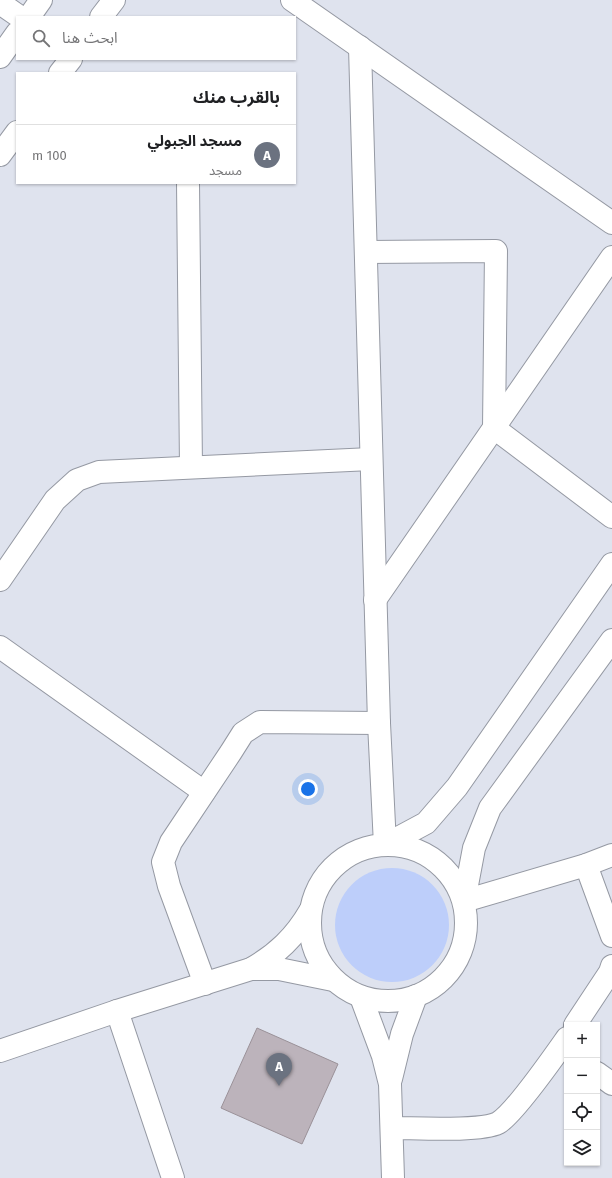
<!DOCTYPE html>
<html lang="ar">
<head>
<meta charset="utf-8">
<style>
  :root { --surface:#fff; --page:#f2f2f2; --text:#202124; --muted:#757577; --line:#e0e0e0; --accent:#9e3420 }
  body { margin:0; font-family:"Fira Sans","Noto Sans Arabic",sans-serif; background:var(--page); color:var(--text); direction:rtl }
  .controls { position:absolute; right:12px; bottom:12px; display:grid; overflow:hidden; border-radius:0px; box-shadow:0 1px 3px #0004 }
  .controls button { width:36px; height:36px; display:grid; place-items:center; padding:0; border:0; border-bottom:1px solid var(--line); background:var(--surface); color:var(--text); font:20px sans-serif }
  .you { position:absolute; left:308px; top:789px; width:14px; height:14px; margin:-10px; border:3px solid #fff; border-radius:50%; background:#1a73e8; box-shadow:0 0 0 6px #1a73e833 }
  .badge { display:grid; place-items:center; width:26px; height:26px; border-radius:50%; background:var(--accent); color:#fff; font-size:13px; font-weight:700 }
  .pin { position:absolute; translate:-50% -33px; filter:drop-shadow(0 1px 2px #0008) }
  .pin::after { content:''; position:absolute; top:21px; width:14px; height:12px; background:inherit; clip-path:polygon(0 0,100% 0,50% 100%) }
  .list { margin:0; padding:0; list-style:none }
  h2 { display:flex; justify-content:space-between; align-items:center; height:52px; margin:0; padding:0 16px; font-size:17px }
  h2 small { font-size:13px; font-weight:400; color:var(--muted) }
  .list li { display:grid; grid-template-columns:26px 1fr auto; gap:12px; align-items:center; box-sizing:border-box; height:60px; padding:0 16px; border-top:1px solid var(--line) }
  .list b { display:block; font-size:15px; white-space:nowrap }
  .list p { margin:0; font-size:13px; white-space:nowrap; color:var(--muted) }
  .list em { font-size:13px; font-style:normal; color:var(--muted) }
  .icon { flex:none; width:22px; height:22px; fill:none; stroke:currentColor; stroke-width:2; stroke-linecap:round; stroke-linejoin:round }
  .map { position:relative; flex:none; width:612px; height:1178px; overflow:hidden; direction:ltr }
  .search { position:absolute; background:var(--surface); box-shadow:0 1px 3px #0004; left:16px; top:16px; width:280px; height:44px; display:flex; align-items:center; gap:10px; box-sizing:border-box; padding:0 14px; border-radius:0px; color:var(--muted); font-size:15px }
  .panel { position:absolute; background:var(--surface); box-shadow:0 1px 3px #0004; left:16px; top:72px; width:280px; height:112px; border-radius:0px; direction:rtl }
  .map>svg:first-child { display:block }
  .green { fill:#bdcefa }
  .building { fill:#bcb3bb; stroke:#9a9198 }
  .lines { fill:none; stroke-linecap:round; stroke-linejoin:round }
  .minor-casing { stroke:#9599a3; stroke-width:24 }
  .minor { stroke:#fff; stroke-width:22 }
</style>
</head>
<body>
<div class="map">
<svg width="612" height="1178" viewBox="0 0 612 1178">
  <rect width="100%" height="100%" fill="#dfe3ee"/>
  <!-- green -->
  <circle class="green" cx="392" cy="925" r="57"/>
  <!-- building -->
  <polygon class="building" points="257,1028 338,1064 302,1144 221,1108"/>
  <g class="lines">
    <defs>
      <g id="minor">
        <polyline points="292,0 612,223"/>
        <polyline points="0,3 20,17"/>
        <polyline points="29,17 41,0"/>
        <polyline points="101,17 114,0"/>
        <polyline points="360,47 379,723 385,845 426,823 457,787 612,564"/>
        <polyline points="0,57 17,33"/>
        <polyline points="60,73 71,59"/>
        <polyline points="0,155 17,132"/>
        <polyline points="188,183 191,467"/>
        <polyline points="366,252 496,251 494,428 612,517"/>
        <polyline points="0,580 55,500 77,480 99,472 371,459"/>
        <polyline points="375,600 612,257"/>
        <polyline points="612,640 490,808 474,848 464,901 586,865 612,855"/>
        <polyline points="0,647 204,792"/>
        <circle cx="388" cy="923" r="78"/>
        <polyline points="586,865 612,936"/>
        <polyline points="251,969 279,969 333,980"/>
        <polyline points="205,984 169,886 163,862 171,842 231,752 243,733 260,722 379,723"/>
        <polyline points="361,997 383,1056 390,1084 393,1178"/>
        <polyline points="117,1011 173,1178"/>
        <polyline points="575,1025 610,972 612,966"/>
        <path d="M 0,1051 L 117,1011 L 251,969 C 277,954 295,937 310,911"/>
        <polyline points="597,1073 612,1084"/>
        <polyline points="391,1079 402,1034 416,996"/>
        <path d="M 392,1128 C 415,1128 480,1132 498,1123 C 514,1114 555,1055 567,1038"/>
      </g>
    </defs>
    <!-- minor casing -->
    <use href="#minor" class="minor-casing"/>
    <!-- minor -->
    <use href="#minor" class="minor"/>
  </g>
</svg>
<div class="controls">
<button>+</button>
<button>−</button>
<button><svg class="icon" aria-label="locate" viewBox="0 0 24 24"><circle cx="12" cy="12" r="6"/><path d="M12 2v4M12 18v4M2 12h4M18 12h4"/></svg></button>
<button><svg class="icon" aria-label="layers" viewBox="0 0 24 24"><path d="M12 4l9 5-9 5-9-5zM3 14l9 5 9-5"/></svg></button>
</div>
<div class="you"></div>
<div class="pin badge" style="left:279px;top:1086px;background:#6b7280">A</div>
<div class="search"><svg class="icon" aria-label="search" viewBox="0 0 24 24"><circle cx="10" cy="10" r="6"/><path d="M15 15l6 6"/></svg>ابحث هنا</div>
<section class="panel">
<h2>بالقرب منك<small></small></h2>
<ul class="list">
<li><span class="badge" style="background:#6b7280">A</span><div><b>مسجد الجبولي</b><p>مسجد</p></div><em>100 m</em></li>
</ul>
</section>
</div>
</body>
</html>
